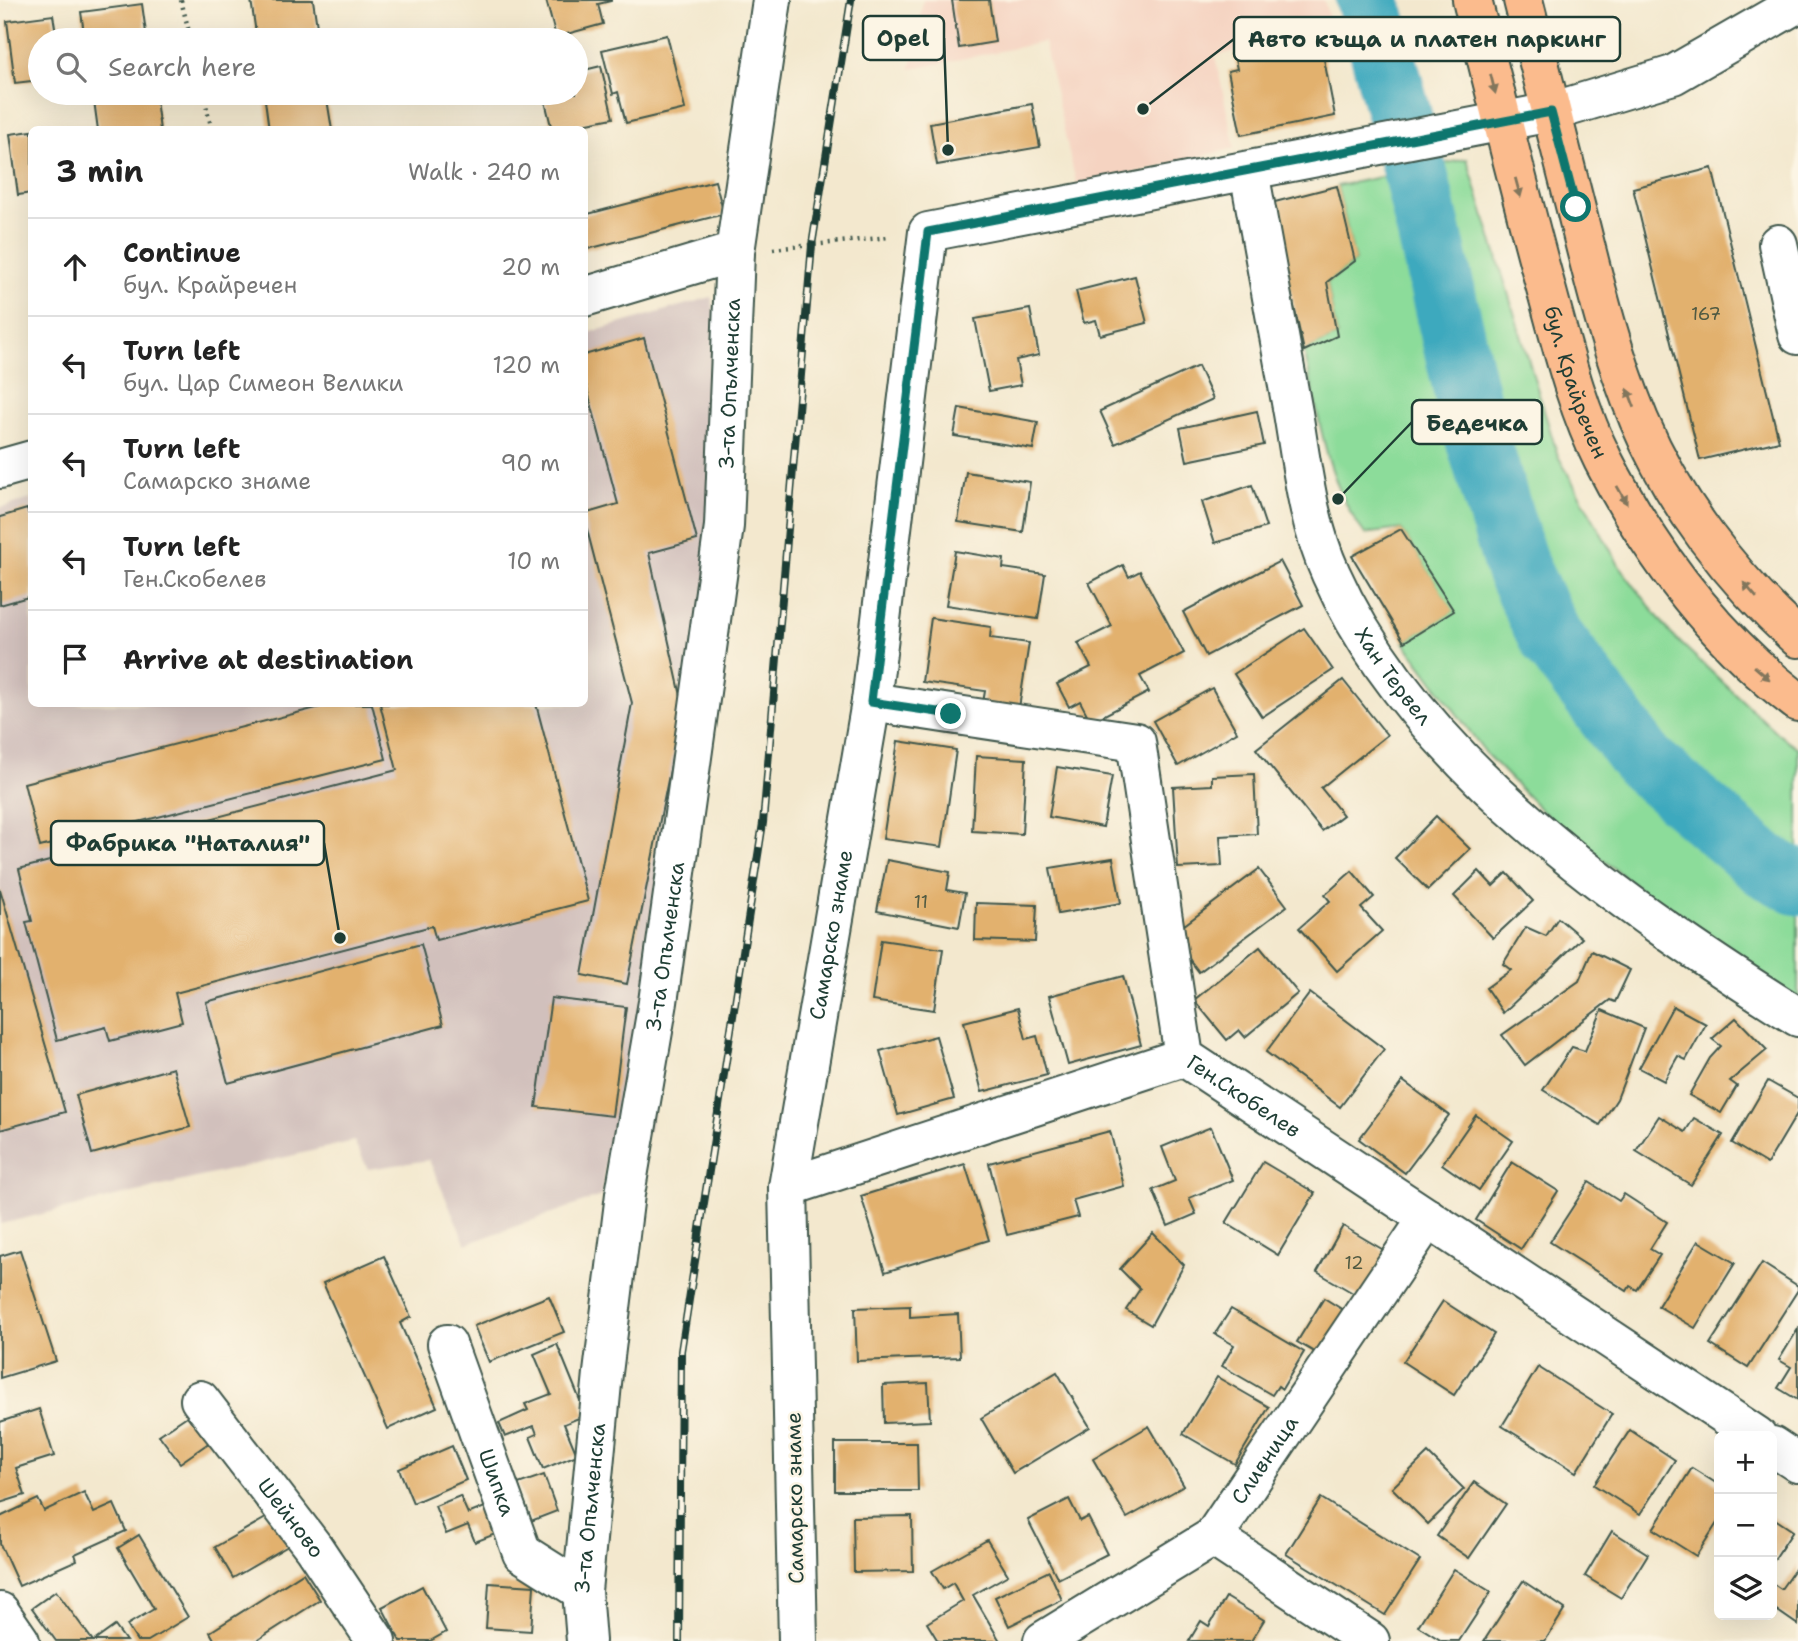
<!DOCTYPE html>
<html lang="en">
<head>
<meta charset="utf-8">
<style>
  :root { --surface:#fff; --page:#f2f2f2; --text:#222; --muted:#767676; --line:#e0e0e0 }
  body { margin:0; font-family:"Shantell Sans",sans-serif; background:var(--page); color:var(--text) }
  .controls { position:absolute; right:21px; bottom:21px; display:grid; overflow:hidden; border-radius:10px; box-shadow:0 7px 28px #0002 }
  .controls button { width:63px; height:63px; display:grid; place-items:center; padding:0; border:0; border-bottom:2px solid var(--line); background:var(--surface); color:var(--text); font:35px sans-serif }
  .stop { position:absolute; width:21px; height:21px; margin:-16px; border:5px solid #0f766e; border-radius:50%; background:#fff }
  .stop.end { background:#0f766e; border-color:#fff; box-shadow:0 2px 7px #0008 }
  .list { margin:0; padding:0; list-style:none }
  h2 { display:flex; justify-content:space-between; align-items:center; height:91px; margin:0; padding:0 28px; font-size:30px }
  h2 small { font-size:23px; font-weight:400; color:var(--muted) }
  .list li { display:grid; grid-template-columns:46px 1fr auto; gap:21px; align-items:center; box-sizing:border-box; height:98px; padding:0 28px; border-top:2px solid var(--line) }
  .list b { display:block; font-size:26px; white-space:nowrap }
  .list p { margin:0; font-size:23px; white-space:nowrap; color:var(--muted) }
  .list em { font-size:23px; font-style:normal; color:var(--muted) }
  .icon { flex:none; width:38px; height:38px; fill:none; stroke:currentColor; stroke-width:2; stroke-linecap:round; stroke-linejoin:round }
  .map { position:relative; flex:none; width:1798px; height:1641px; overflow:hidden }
  .search { position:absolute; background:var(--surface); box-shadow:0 7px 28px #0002; left:28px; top:28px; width:560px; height:77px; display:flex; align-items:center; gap:18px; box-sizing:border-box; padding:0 24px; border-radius:38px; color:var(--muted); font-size:26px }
  .panel { position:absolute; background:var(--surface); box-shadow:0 7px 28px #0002; left:28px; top:126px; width:560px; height:581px; border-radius:10px }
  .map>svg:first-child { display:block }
  .built { fill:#f5d3c1 }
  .industrial { fill:#d1c0bc }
  .green { fill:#8cdc9a; stroke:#568c67; stroke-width:2 }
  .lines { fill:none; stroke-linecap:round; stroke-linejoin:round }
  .river { stroke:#3ea9be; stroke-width:65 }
  .building { fill:#e2b16e }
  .minor-casing { stroke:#3f574b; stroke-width:42 }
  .major-casing { stroke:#3f574b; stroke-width:42 }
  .path { stroke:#3f574b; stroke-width:4.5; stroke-dasharray:2 5; stroke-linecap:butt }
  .minor { stroke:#fff; stroke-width:38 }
  .major { stroke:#fbbb8d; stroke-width:38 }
  .rail-casing { stroke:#1f3d34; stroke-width:8 }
  .rail { stroke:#fcf5e5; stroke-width:5; stroke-dasharray:16; stroke-linecap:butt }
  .oneway { fill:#82765c }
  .route { stroke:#0f766e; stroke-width:9 }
  .labels { text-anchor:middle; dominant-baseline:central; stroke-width:5; stroke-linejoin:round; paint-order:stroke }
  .number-label { font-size:18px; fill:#505a42 }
  .street-label { font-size:21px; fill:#1f3d34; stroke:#fcf5e5 }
  .leader { fill:none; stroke:#1f3d34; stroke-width:2.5 }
  .callout-dot { fill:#1f3d34; stroke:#fcf5e5; stroke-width:2.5 }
  .callout { fill:#fcf5e5; stroke:#1f3d34; stroke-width:2.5 }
  .callout-label { font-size:23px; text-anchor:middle; font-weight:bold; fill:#1f3d34 }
</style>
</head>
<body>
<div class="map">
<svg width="1798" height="1641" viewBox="0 0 1798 1641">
  <rect width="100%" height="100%" fill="#fcf5e5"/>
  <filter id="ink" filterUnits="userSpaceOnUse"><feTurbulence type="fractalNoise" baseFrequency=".0143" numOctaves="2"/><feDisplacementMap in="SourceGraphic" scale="14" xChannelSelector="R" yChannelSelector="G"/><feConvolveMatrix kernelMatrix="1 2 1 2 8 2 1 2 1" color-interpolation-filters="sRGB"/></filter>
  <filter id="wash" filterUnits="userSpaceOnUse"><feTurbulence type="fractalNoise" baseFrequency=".00686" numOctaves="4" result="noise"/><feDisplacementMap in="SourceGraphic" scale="28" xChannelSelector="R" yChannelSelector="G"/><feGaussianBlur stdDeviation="1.57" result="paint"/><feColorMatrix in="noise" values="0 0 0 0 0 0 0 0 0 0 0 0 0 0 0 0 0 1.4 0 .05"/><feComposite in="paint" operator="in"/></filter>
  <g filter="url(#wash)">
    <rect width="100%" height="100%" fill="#f3e8ce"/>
    <!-- built -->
    <polygon class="built" points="923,0 1324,0 1332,29 1215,56 1235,148 1077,187 1044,42 911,69"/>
    <!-- industrial -->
    <polygon class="industrial" points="711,297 746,457 710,747 650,1130 609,1143 601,1196 466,1244 429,1160 368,1169 354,1141 0,1224 0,508 31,499 32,704 584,704 585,334"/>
    <!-- green -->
    <path class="green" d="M 1467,159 L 1558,456 L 1620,567 L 1671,634 L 1777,733 L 1798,748 L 1798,1000 L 1719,952 L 1544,813 L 1488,756 L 1404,642 L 1453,611 L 1401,529 L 1365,534 C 1325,484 1319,412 1304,351 L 1337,336 L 1327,282 L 1355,261 L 1337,186 Z"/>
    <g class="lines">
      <!-- river -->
      <polyline class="river" points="1368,0 1417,180 1474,426 1517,568 1550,636 1644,762 1766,866 1798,883"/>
    </g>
    <g id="blocks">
      <!-- building -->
      <g class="building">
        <polygon points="251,0 313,0 319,40 257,40"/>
        <polygon points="546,0 611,0 611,1 598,4 603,24 556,37"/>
        <polygon points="952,0 989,0 995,42 959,48"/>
        <polygon points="142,4 147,40 85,40 81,12"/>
        <polygon points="53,15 57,40 40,40 40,80 15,83 7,21"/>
        <polygon points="667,35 685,109 626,123 618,92 613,94 602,50"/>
        <polygon points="1275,47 1277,58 1322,49 1335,116 1241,135 1228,71 1237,69 1234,55"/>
        <polygon points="601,66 613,118 552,130 543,93 576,93 576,72"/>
        <polygon points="93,93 155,93 160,130 98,130"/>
        <polygon points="264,93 326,93 332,130 269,130"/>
        <polygon points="1032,104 1040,147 937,165 930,123"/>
        <polygon points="32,131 32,193 18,195 10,134"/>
        <polygon points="1712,168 1779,441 1700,460 1633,188"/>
        <polygon points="715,181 724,214 584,250 584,215"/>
        <polygon points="1337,186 1355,261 1327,282 1337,336 1304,351 1271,203"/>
        <polygon points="1135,276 1147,323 1100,335 1096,320 1084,323 1076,291"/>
        <polygon points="1030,309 1039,355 1016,360 1021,385 989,391 975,319"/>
        <polygon points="644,338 697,540 649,553 683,705 627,984 582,975 632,703 584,518 584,514 618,504 584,377 584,355"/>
        <polygon points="1198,366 1213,399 1115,444 1100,411"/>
        <polygon points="959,408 1038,422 1033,449 954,436"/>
        <polygon points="1257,411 1264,445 1187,461 1180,428"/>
        <polygon points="966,472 1030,482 1023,532 958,522"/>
        <polygon points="1252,485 1266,527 1215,543 1202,502"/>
        <polygon points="27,509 32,523 32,596 0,605 0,517"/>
        <polygon points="1401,529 1454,611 1404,642 1352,556"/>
        <polygon points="955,551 1004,559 1003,568 1045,574 1038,619 946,605"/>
        <polygon points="1280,561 1303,605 1206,656 1183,612"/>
        <polygon points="1123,565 1129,577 1140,571 1184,653 1140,676 1149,692 1091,722 1080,701 1069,707 1057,684 1091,667 1078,643 1112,626 1089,583"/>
        <polygon points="931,618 991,627 990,638 1029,643 1019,708 983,703 985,691 922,682"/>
        <polygon points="1304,628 1333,670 1262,717 1234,674"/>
        <polygon points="1343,680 1387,735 1321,788 1343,815 1322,831 1256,749"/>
        <polygon points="1212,688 1237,732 1178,766 1153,721"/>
        <polygon points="332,704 372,704 386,759 40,847 24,783"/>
        <polygon points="380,704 536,704 588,901 436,940 432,926 175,993 182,1022 110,1041 106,1027 57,1040 26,922 32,921 19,869 397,770"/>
        <polygon points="898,741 956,750 942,847 883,839"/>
        <polygon points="976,756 1026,759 1022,834 972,831"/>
        <polygon points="1057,767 1112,776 1103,827 1049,817"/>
        <polygon points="1254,774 1257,834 1220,836 1222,866 1178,868 1173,787 1212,785 1212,776"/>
        <polygon points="1436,816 1470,849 1428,890 1395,858"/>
        <polygon points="1113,858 1121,903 1058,914 1050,868"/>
        <polygon points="887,860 950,872 947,890 965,893 959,927 877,911"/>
        <polygon points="1259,869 1287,906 1199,972 1171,935"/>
        <polygon points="1352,871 1374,897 1361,908 1382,931 1337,971 1299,928 1330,901 1325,895"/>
        <polygon points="1479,871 1493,886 1507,873 1533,901 1493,938 1454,896"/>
        <polygon points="0,889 65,1112 0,1130"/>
        <polygon points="976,903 1037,905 1035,942 975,940"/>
        <polygon points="1558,918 1582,938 1503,1013 1486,988 1511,970 1503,964 1526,927 1546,936"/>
        <polygon points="881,940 943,949 934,1010 872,1001"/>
        <polygon points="421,944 443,1025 228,1083 206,1002"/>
        <polygon points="1260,947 1298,993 1245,1037 1239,1030 1227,1040 1194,1000"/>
        <polygon points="1592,951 1630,970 1615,1002 1610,1000 1525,1065 1502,1035 1579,981"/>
        <polygon points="1123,976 1141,1045 1068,1065 1049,996"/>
        <polygon points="1310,993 1384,1049 1340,1107 1266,1052"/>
        <polygon points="551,998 626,1007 612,1116 536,1107"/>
        <polygon points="1673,1006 1706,1024 1686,1060 1678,1056 1664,1081 1639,1068"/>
        <polygon points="1018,1008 1026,1039 1037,1036 1047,1075 982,1092 964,1022"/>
        <polygon points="1602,1010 1644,1028 1617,1099 1600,1125 1543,1090 1572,1047 1585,1051"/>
        <polygon points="1736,1018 1767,1050 1730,1081 1737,1086 1721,1113 1689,1095 1710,1058 1721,1046 1712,1039"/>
        <polygon points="936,1036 954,1099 898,1115 880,1051"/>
        <polygon points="173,1068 190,1127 92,1154 76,1095"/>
        <polygon points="1403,1081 1449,1115 1405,1173 1359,1139"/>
        <polygon points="1768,1081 1798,1098 1798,1112 1767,1164 1732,1143"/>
        <polygon points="1476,1115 1513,1141 1479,1190 1442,1164"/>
        <polygon points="1659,1116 1685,1132 1694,1118 1723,1135 1691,1185 1636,1151"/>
        <polygon points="1211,1127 1233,1180 1189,1198 1196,1214 1168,1226 1153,1190 1175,1181 1162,1147"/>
        <polygon points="1110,1131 1124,1186 1073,1200 1078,1217 1007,1235 989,1163"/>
        <polygon points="1263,1162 1315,1193 1278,1255 1226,1223"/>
        <polygon points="1512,1162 1558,1191 1521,1249 1476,1220"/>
        <polygon points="965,1164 989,1240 885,1272 861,1196"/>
        <polygon points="1589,1182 1619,1201 1624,1194 1667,1222 1650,1249 1660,1255 1637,1290 1630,1286 1627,1291 1550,1242"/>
        <polygon points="1343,1226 1392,1255 1365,1300 1317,1272"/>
        <polygon points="1153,1233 1184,1265 1151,1325 1126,1310 1140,1289 1120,1269"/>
        <polygon points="1698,1241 1735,1263 1695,1328 1658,1306"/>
        <polygon points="20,1250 56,1361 0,1378 0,1256"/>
        <polygon points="384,1256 411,1317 400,1323 437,1407 388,1429 323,1283"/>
        <polygon points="1762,1263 1798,1286 1798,1290 1748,1368 1710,1344"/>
        <polygon points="549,1296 564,1332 489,1362 474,1326"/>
        <polygon points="1324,1298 1356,1318 1330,1361 1297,1342"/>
        <polygon points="1443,1301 1494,1334 1454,1395 1403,1362"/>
        <polygon points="910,1306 910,1317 958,1314 960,1357 857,1361 855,1308"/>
        <polygon points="1231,1309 1304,1352 1282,1389 1278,1386 1272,1395 1222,1366 1234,1345 1215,1334"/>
        <polygon points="1798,1329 1798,1400 1778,1388 1791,1367 1779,1360"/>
        <polygon points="557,1344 586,1415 564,1424 577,1455 543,1469 530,1437 537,1434 534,1426 505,1437 499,1423 528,1410 525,1404 551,1394 534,1354"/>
        <polygon points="1538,1367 1612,1414 1576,1472 1502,1426"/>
        <polygon points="1057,1372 1090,1427 1013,1473 981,1418"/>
        <polygon points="1217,1377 1269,1407 1235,1464 1183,1434"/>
        <polygon points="928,1383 930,1421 884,1423 883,1385"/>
        <polygon points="39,1409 54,1456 16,1468 25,1495 0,1503 0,1422"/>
        <polygon points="190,1414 210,1442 180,1463 159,1435"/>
        <polygon points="1149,1426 1184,1486 1127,1518 1093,1459"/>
        <polygon points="1630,1430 1675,1460 1640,1514 1594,1485"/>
        <polygon points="835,1443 917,1443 918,1491 835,1491"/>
        <polygon points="452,1446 466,1480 413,1503 399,1469"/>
        <polygon points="1428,1453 1464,1489 1428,1524 1392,1488"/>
        <polygon points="1692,1468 1719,1485 1719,1520 1696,1556 1653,1529"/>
        <polygon points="544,1475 557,1511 531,1521 518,1484"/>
        <polygon points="1474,1482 1506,1504 1469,1558 1437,1536"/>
        <polygon points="84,1492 94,1513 114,1504 126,1531 75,1554 77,1560 19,1586 0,1544 0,1517 38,1499 44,1511"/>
        <polygon points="460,1496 468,1514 492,1504 503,1531 475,1542 468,1525 446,1534 435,1506"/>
        <polygon points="1321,1498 1420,1560 1385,1615 1286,1554"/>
        <polygon points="1069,1499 1080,1521 1088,1517 1107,1554 1058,1579 1028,1520"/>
        <polygon points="271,1515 288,1546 233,1578 215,1547"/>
        <polygon points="912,1516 913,1571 854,1572 853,1517"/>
        <polygon points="1772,1517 1793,1531 1772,1563"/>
        <polygon points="1612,1531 1648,1554 1621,1598 1585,1576"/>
        <polygon points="139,1535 188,1617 148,1641 137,1641 127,1625 154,1609 118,1548"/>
        <polygon points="987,1540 1008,1575 973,1595 1000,1641 938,1641 927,1623 963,1601 953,1583 943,1589 932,1571"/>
        <polygon points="1798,1565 1798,1625 1772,1607 1772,1583 1781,1589"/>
        <polygon points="1454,1569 1491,1592 1459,1641 1442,1641 1418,1626"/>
        <polygon points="1049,1571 1062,1600 1009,1626 995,1597"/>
        <polygon points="303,1573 320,1600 256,1641 215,1641 210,1632"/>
        <polygon points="1523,1581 1565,1609 1545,1641 1484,1641"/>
        <polygon points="489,1583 534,1586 531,1631 486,1628"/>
        <polygon points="422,1586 446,1632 430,1641 400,1641 382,1607"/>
        <polygon points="56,1591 93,1641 56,1641 32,1608"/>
        <polygon points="1226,1597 1264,1620 1251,1641 1189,1641 1201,1621 1209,1626"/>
        <polygon points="115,1626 126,1641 94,1641"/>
      </g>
    </g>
  </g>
  <g filter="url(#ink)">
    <use href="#blocks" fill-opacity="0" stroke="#3f574b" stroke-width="2"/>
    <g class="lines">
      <defs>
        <g id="minor">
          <path id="s1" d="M 1249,171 C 1264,251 1278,332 1293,413 C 1302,466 1308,524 1331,574 C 1415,763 1628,910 1798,1017"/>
          <polyline points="1778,244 1798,335"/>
          <polyline points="584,297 735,252"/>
          <polyline points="0,469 32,460"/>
          <path id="s2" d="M 871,702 L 1136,742 L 1184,1057 L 1757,1436"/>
          <polyline points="788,1187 1184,1057"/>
          <path id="s3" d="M 447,1344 L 522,1553 L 582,1591"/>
          <path id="s4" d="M 200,1400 L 314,1548 L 376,1641"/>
          <polyline points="1772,1446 1798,1463"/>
          <polyline points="1213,1537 1370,1641"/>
          <polyline points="0,1612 20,1641"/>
          <path id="s5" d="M 586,1641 L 582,1591 L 603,1373 L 625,1194 L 658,1002 L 724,526 L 735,252 L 772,0"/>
          <path id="s6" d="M 798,1641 L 788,1187 L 871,702 L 928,232 L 1551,112 L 1673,75 L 1798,3"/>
          <path id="s7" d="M 1043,1641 L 1213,1537 L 1428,1218"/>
        </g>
        <g id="major">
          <path id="s8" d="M 1472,0 C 1496,96 1520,193 1546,288 C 1562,346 1576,406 1603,460 C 1651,554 1714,638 1798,702"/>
          <path d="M 1523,0 C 1541,72 1560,144 1578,217 C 1595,285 1612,355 1639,420 C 1674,503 1732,578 1798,638"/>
        </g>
      </defs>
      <!-- minor casing -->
      <use href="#minor" class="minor-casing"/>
      <!-- major casing -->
      <use href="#major" class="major-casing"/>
      <!-- path -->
      <g class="path">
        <polyline points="181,0 191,40"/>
        <polyline points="203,93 212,130"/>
        <polyline points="773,249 889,237"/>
      </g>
      <!-- minor -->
      <use href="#minor" class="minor"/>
      <!-- major -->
      <use href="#major" class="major"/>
      <defs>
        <polyline id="rail" points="679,1641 681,1351 763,823 812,245 851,0"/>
      </defs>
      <!-- rail casing -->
      <use href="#rail" class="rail-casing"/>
      <!-- rail -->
      <use href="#rail" class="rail"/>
    </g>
    <!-- one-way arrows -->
    <defs><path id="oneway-solid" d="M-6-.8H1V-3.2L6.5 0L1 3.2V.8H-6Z" transform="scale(1.75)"/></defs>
    <g class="oneway">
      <use href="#oneway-solid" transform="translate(1493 84) rotate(76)"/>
      <use href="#oneway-solid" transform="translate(1518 188) rotate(75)"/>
      <use href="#oneway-solid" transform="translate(1631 398) rotate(-111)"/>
      <use href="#oneway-solid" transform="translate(1622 495) rotate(61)"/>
      <use href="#oneway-solid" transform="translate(1750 590) rotate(-131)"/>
      <use href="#oneway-solid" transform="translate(1762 673) rotate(41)"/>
    </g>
  </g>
  <g class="lines" filter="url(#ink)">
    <!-- route -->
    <polyline class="route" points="951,714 871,702 928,232 1551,112 1576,207"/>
  </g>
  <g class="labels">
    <!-- number labels -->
    <g class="number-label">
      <text x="1706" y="314">167</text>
      <text x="921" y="902">11</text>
      <text x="1354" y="1263">12</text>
    </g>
    <!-- street labels -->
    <g class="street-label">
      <text stroke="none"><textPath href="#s8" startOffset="396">бул. Крайречен</textPath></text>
      <text stroke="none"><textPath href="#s5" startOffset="1267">3-та Опълченска</textPath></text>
      <text stroke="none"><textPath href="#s1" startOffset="532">Хан Тервел</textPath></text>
      <text stroke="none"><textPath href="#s6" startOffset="710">Самарско знаме</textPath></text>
      <text stroke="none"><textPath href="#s5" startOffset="700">3-та Опълченска</textPath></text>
      <text stroke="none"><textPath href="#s2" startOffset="658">Ген.Скобелев</textPath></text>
      <text stroke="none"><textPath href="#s7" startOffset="292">Сливница</textPath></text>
      <text stroke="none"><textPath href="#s3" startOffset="147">Шипка</textPath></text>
      <text transform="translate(795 1498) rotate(-91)">Самарско знаме</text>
      <text stroke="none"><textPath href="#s5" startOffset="133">3-та Опълченска</textPath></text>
      <text stroke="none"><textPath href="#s4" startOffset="149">Шейново</textPath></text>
    </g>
  </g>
  <!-- callouts -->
  <path class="leader" d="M948 150L944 38M1143 109L1234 39M1338 499L1412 422M340 938L324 843"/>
  <g class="callout-dot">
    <circle cx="948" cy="150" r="7"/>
    <circle cx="1143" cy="109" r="7"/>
    <circle cx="1338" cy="499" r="7"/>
    <circle cx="340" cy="938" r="7"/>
  </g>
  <g class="callout">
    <rect x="863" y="16" width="81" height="44" rx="7"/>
    <rect x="1234" y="17" width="386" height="44" rx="7"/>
    <rect x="1412" y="400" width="130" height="44" rx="7"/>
    <rect x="51" y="821" width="273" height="44" rx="7"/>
  </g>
  <g class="callout-label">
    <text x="903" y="46">Opel</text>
    <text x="1427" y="47">Авто къща и платен паркинг</text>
    <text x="1477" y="431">Бедечка</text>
    <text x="188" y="851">Фабрика "Наталия"</text>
  </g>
</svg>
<div class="controls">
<button>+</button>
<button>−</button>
<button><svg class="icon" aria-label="layers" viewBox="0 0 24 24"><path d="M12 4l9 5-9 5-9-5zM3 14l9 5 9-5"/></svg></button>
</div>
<div class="stop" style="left:1576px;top:207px"></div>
<div class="stop end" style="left:951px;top:714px"></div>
<div class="search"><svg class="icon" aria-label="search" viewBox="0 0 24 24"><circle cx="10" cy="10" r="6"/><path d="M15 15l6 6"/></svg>Search here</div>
<section class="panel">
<h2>3 min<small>Walk · 240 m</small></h2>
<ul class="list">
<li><svg class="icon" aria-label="ahead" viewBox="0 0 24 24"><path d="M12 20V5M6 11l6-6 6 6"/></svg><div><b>Continue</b><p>бул. Крайречен</p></div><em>20 m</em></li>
<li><svg class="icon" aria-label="left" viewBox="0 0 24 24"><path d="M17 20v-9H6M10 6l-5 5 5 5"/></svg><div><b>Turn left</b><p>бул. Цар Симеон Велики</p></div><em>120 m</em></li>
<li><svg class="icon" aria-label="left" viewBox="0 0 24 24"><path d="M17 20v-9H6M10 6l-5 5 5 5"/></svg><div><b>Turn left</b><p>Самарско знаме</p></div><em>90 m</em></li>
<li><svg class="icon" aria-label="left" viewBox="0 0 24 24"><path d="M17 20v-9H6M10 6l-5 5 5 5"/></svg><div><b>Turn left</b><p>Ген.Скобелев</p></div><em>10 m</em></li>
<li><svg class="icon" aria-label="arrive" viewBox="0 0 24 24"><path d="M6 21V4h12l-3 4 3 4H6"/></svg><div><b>Arrive at destination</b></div></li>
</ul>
</section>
</div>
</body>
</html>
